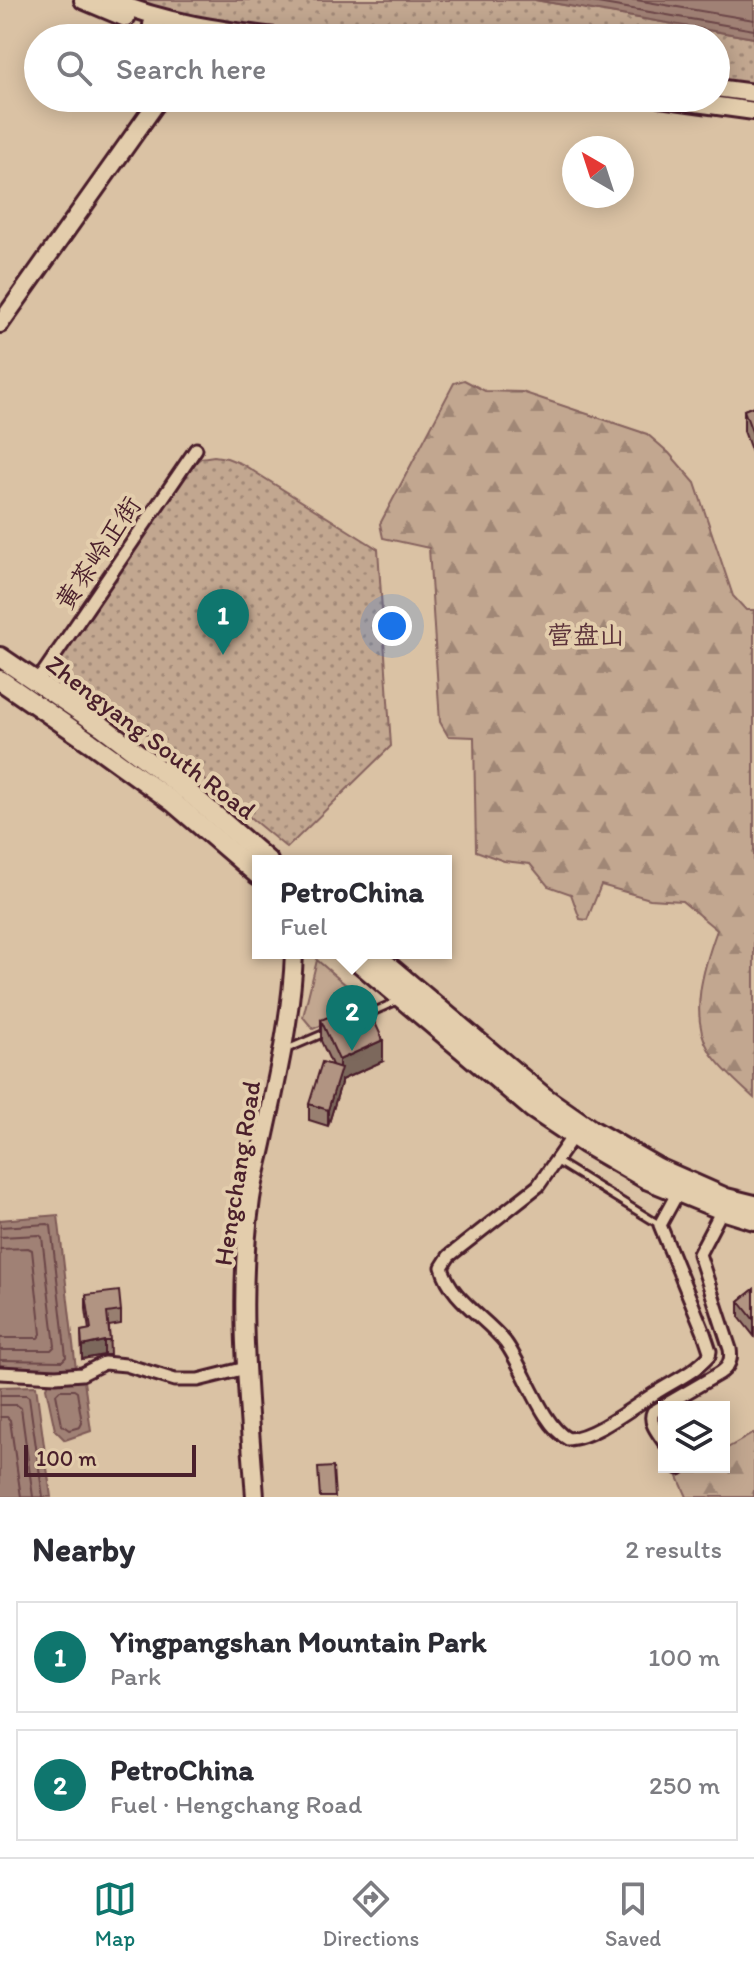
<!DOCTYPE html>
<html lang="en">
<head>
<meta charset="utf-8">
<style>
  :root { --surface:#fff; --page:#f2f2f3; --text:#2b2b33; --muted:#7c7c81; --line:#e1e1e2; --accent:#0f766e }
  body { margin:0; font-family:Itim,"LXGW WenKai TC",sans-serif; background:var(--page); color:var(--text) }
  .controls { position:absolute; right:24px; bottom:24px; display:grid; overflow:hidden; border-radius:0px; box-shadow:0 4px 20px #0003 }
  .controls button { width:72px; height:72px; display:grid; place-items:center; padding:0; border:0; border-bottom:2px solid var(--line); background:var(--surface); color:var(--text); font:40px sans-serif }
  .compass { position:absolute; left:562px; top:136px; width:72px; height:72px; border-radius:50%; background:var(--surface); box-shadow:0 4px 20px #0003; rotate:321deg }
  .scale { position:absolute; left:24px; bottom:20px; width:172px; box-sizing:border-box; padding-left:8px; border:4px solid #4a1f2b; border-top:0; font-size:22px; line-height:28px; white-space:nowrap; color:#4a1f2b; -webkit-text-stroke:6px #e3cdac; paint-order:stroke }
  .you { position:absolute; left:392px; top:626px; width:28px; height:28px; margin:-20px; border:6px solid #fff; border-radius:50%; background:#1a73e8; box-shadow:0 0 0 12px #1a73e833 }
  .badge { display:grid; place-items:center; width:52px; height:52px; border-radius:50%; background:var(--accent); color:#fff; font-size:26px; font-weight:700 }
  .pin { position:absolute; translate:-50% -66px; filter:drop-shadow(0 2px 4px #0008) }
  .pin::after { content:''; position:absolute; top:42px; width:28px; height:24px; background:inherit; clip-path:polygon(0 0,100% 0,50% 100%) }
  .popup { position:absolute; left:252px; top:855px; width:200px; height:104px; box-sizing:border-box; display:grid; place-content:center; border-radius:0px; background:var(--surface); filter:drop-shadow(0 2px 6px #0005); font-size:26px; white-space:nowrap; color:var(--muted) }
  .popup b { font-size:30px; color:var(--text) }
  .popup::after { content:''; position:absolute; left:50%; top:100%; margin-left:-16px; border:16px solid transparent; border-top-color:var(--surface) }
  .list { margin:0; padding:0; list-style:none }
  h2 { display:flex; justify-content:space-between; align-items:center; height:104px; margin:0; padding:0 32px; font-size:34px }
  h2 small { font-size:26px; font-weight:400; color:var(--muted) }
  .list li { display:grid; grid-template-columns:52px 1fr auto; gap:24px; align-items:center; box-sizing:border-box; height:112px; margin:0 16px 16px; padding:0 16px; border:2px solid var(--line); border-radius:0px }
  .list b { display:block; font-size:30px; white-space:nowrap }
  .list p { margin:0; font-size:26px; white-space:nowrap; color:var(--muted) }
  .list em { font-size:26px; font-style:normal; color:var(--muted) }
  .icon { flex:none; width:44px; height:44px; fill:none; stroke:currentColor; stroke-width:2; stroke-linecap:round; stroke-linejoin:round }
  .map { position:relative; flex:none; width:754px; height:1497px; overflow:hidden }
  .search { position:absolute; background:var(--surface); box-shadow:0 4px 20px #0003; left:24px; right:24px; top:24px; height:88px; display:flex; align-items:center; gap:20px; box-sizing:border-box; padding:0 28px; border-radius:44px; color:var(--muted); font-size:30px }
  .sheet { height:360px; background:var(--surface) }
  nav { display:flex; justify-content:space-around; align-items:center; box-sizing:border-box; height:112px; border-top:2px solid var(--line); background:var(--surface); font-size:22px; color:var(--muted) }
  nav a { display:grid; justify-items:center; gap:4px }
  nav .on { color:var(--accent) }
  .map>svg:first-child { display:block }
  .grass { fill:#c2a790; stroke:#86635e; stroke-width:2 }
  .forest { fill:url(#forest-firs); stroke:#86635e; stroke-width:2 }
  .park { fill:url(#park-dots); stroke:#86635e; stroke-width:2 }
  .water { fill:#a08174; stroke:#7e5a57; stroke-width:2 }
  .lines { fill:none; stroke-linecap:round; stroke-linejoin:round }
  .shore { stroke:#6c4648; stroke-width:2 }
  .lane-casing { stroke:#4a1f2b; stroke-width:11 }
  .street-casing { stroke:#4a1f2b; stroke-width:17 }
  .secondary-casing { stroke:#4a1f2b; stroke-width:22 }
  .primary-casing { stroke:#4a1f2b; stroke-width:24 }
  .lane { stroke:#e3cdac; stroke-width:5 }
  .street { stroke:#e3cdac; stroke-width:11 }
  .secondary { stroke:#e3cdac; stroke-width:16 }
  .primary { stroke:#e3cdac; stroke-width:18 }
  .wall { fill:#987f70; stroke:#4a1f2b; stroke-width:2 }
  .shaded-wall { fill:#7c685b; stroke:#4a1f2b; stroke-width:2 }
  .building { fill:#b19482; stroke:#4a1f2b; stroke-width:2 }
  .labels { text-anchor:middle; dominant-baseline:central; stroke-width:8; stroke-linejoin:round; paint-order:stroke }
  .street-label { font-size:26px; fill:#4a1f2b; stroke:#e3cdac }
  .park-label { font-size:26px; fill:#5c333a; stroke:#e3cdac }
</style>
</head>
<body>
<div class="map">
<svg width="754" height="1497" viewBox="0 0 754 1497">
  <defs>
    <pattern id="forest-firs" width="22" height="20" patternUnits="userSpaceOnUse" patternTransform="scale(2)"><rect width="22" height="20" fill="#c2a790"/><path d="M5 1l3.5 6h-7zM16 11l3.5 6h-7z" fill="#a08776"/></pattern>
    <pattern id="park-dots" width="8" height="8" patternUnits="userSpaceOnUse" patternTransform="scale(2)"><rect width="8" height="8" fill="#c2a790"/><path d="M2 2h.1M6 6h.1" fill="none" stroke="#a08776" stroke-width="1.8" stroke-linecap="round"/></pattern>
  </defs>
  <rect width="100%" height="100%" fill="#dac2a4"/>
  <filter id="ink" filterUnits="userSpaceOnUse"><feTurbulence type="fractalNoise" baseFrequency=".0125" numOctaves="2"/><feDisplacementMap in="SourceGraphic" scale="16" xChannelSelector="R" yChannelSelector="G"/><feConvolveMatrix kernelMatrix="1 2 1 2 8 2 1 2 1" color-interpolation-filters="sRGB"/></filter>
  <g filter="url(#ink)">
    <!-- grass -->
    <polygon class="grass" points="317,960 368,1004 313,1029 303,1017"/>
    <!-- forest -->
    <g class="forest">
      <path d="M 464,380 L 485,391 L 522,392 L 647,434 L 669,453 L 695,483 L 733,596 L 746,610 L 754,610 L 754,1098 C 739,1084 721,1069 710,1052 C 688,1016 704,966 717,930 L 682,901 L 650,899 L 601,885 L 587,920 L 580,919 L 571,894 L 548,886 L 530,864 L 504,861 L 476,851 L 474,737 L 448,736 L 440,722 L 429,548 L 383,538 L 380,524 L 454,383 Z"/>
      <polygon points="754,1433 754,1497 687,1497 678,1477 695,1467 724,1467 724,1450"/>
    </g>
    <!-- park -->
    <g class="park">
      <path d="M 132,0 L 535,0 L 754,38 L 754,89 L 716,84 L 716,38 L 321,38 C 257,30 194,20 132,0 Z"/>
      <polygon points="214,456 227,458 242,464 378,549 391,746 287,848 171,752 67,675 60,659 62,651 191,466 201,458"/>
    </g>
    <!-- water -->
    <g class="water">
      <polygon points="535,0 754,0 754,38"/>
      <polygon points="58,1215 76,1369 0,1368 0,1220"/>
      <polygon points="84,1381 91,1431 65,1440 55,1430 46,1388 49,1382"/>
      <polygon points="36,1386 51,1497 0,1497 0,1387"/>
    </g>
    <g class="lines">
      <!-- shore -->
      <g class="shore">
        <polyline points="580,0 754,30"/>
        <polyline points="636,0 754,20"/>
        <polyline points="0,1227 48,1224 51,1226 66,1357 62,1361 0,1360"/>
        <polyline points="0,1237 39,1235 42,1237 55,1346 51,1350 0,1350"/>
        <polyline points="0,1249 28,1248 32,1250 41,1334 38,1338 0,1338"/>
        <polygon points="60,1390 74,1390 77,1392 82,1423 80,1427 69,1430 62,1425 56,1394"/>
        <polyline points="0,1395 26,1395 29,1397 43,1497"/>
        <polyline points="0,1405 17,1405 21,1408 33,1497"/>
        <polyline points="0,1417 7,1417 10,1420 21,1497"/>
      </g>
      <defs>
        <g id="lane">
          <polyline points="366,1015 397,1001"/>
          <polyline points="285,1050 327,1032"/>
          <polyline points="556,1161 660,1225"/>
        </g>
        <g id="street">
          <polyline points="37,682 196,449"/>
          <path d="M 573,1136 L 538,1186 L 449,1256 L 442,1267 C 450,1299 485,1317 505,1342 C 524,1367 542,1426 568,1439 C 594,1438 634,1406 657,1392 C 674,1381 695,1372 709,1356 L 710,1351 L 704,1333 L 660,1225 L 678,1192"/>
          <polyline points="0,1373 56,1376 82,1374 104,1363 126,1365 175,1380 198,1380 246,1368"/>
          <path d="M 664,1442 C 659,1434 648,1422 653,1412 L 720,1373 C 729,1367 732,1360 730,1349 L 699,1254 L 722,1210"/>
          <polyline points="678,1467 679,1468"/>
        </g>
        <g id="secondary">
          <polyline points="83,0 126,18"/>
          <path d="M 110,0 C 164,23 225,31 283,38"/>
          <polyline points="152,25 164,38"/>
          <polyline points="716,88 754,93"/>
          <polyline points="660,98 754,111"/>
          <polyline points="0,324 160,98"/>
          <path d="M 255,1497 C 248,1398 237,1298 251,1199 C 254,1179 260,1159 264,1139 C 277,1079 292,1014 294,953"/>
        </g>
        <g id="primary">
          <polyline points="0,657 103,727 186,790 268,861"/>
          <polyline points="0,680 90,742 173,802 258,875"/>
          <polyline points="348,953 533,1109 584,1143 648,1180 722,1210 754,1220"/>
          <polyline points="373,953 544,1097 590,1129 658,1168 726,1198 754,1205"/>
        </g>
      </defs>
      <!-- lane casing -->
      <use href="#lane" class="lane-casing"/>
      <!-- street casing -->
      <use href="#street" class="street-casing"/>
      <!-- secondary casing -->
      <use href="#secondary" class="secondary-casing"/>
      <!-- primary casing -->
      <use href="#primary" class="primary-casing"/>
      <!-- lane -->
      <use href="#lane" class="lane"/>
      <!-- street -->
      <use href="#street" class="street"/>
      <!-- secondary -->
      <use href="#secondary" class="secondary"/>
      <!-- primary -->
      <use href="#primary" class="primary"/>
    </g>
    <!-- wall -->
    <g class="wall">
      <polygon points="754,406 754,458 744,431 744,410"/>
      <polygon points="321,1020 383,1061 341,1080 341,1083 328,1126 309,1120 309,1104 332,1065 321,1041"/>
      <polygon points="754,1289 754,1336 739,1317 739,1301"/>
      <polygon points="86,1295 121,1311 121,1324 109,1326 110,1355 104,1355 82,1359 81,1331 89,1330 86,1309"/>
    </g>
    <!-- shaded-wall -->
    <g class="shaded-wall">
      <polygon points="383,1040 383,1061 341,1080 341,1083 328,1126 328,1110 339,1073 339,1060"/>
      <polygon points="104,1341 104,1355 82,1359 82,1346"/>
    </g>
    <!-- building -->
    <g class="building">
      <polygon points="754,406 754,437 744,410"/>
      <polygon points="365,1001 383,1040 339,1060 321,1020"/>
      <polygon points="322,1062 341,1068 328,1110 309,1104"/>
      <polygon points="754,1289 754,1320 739,1301"/>
      <polygon points="119,1291 121,1311 107,1313 110,1341 104,1341 82,1346 81,1331 91,1329 86,1295"/>
      <polygon points="333,1467 335,1497 320,1497 318,1468"/>
    </g>
  </g>
  <g class="labels">
    <!-- street labels -->
    <g class="street-label">
      <text transform="translate(98 553) rotate(-56)">黄茶岭正街</text>
      <text transform="translate(151 737) rotate(37)">Zhengyang South Road</text>
      <text transform="translate(237 1173) rotate(-81)">Hengchang Road</text>
    </g>
    <!-- park labels -->
    <g class="park-label">
      <text x="586" y="635">营盘山</text>
    </g>
  </g>
</svg>
<div class="controls">
<button><svg class="icon" aria-label="layers" viewBox="0 0 24 24"><path d="M12 4l9 5-9 5-9-5zM3 14l9 5 9-5"/></svg></button>
</div>
<svg class="compass" viewBox="-18 -18 36 36"><path d="M0-13l5 13h-10z" fill="#e53935"/><path d="M0 13l5-13h-10z" fill="#7c7c81"/></svg>
<div class="scale">100 m</div>
<div class="you"></div>
<div class="pin badge" style="left:223px;top:655px">1</div>
<div class="pin badge" style="left:352px;top:1051px">2</div>
<div class="popup"><b>PetroChina</b>Fuel</div>
<div class="search"><svg class="icon" aria-label="search" viewBox="0 0 24 24"><circle cx="10" cy="10" r="6"/><path d="M15 15l6 6"/></svg>Search here</div>
</div>
<section class="sheet">
<h2>Nearby<small>2 results</small></h2>
<ul class="list">
<li><span class="badge">1</span><div><b>Yingpangshan Mountain Park</b><p>Park</p></div><em>100 m</em></li>
<li><span class="badge">2</span><div><b>PetroChina</b><p>Fuel · Hengchang Road</p></div><em>250 m</em></li>
</ul>
</section>
<nav>
<a class="on"><svg class="icon" aria-label="map" viewBox="0 0 24 24"><path d="M3 6l6-2 6 2 6-2v14l-6 2-6-2-6 2zM9 4v14M15 6v14"/></svg>Map</a>
<a><svg class="icon" aria-label="directions" viewBox="0 0 24 24"><path d="M12 3l9 9-9 9-9-9zM9 14v-3h6M13 9l2 2-2 2"/></svg>Directions</a>
<a><svg class="icon" aria-label="saved" viewBox="0 0 24 24"><path d="M7 4h10v16l-5-4-5 4z"/></svg>Saved</a>
</nav>
</body>
</html>
